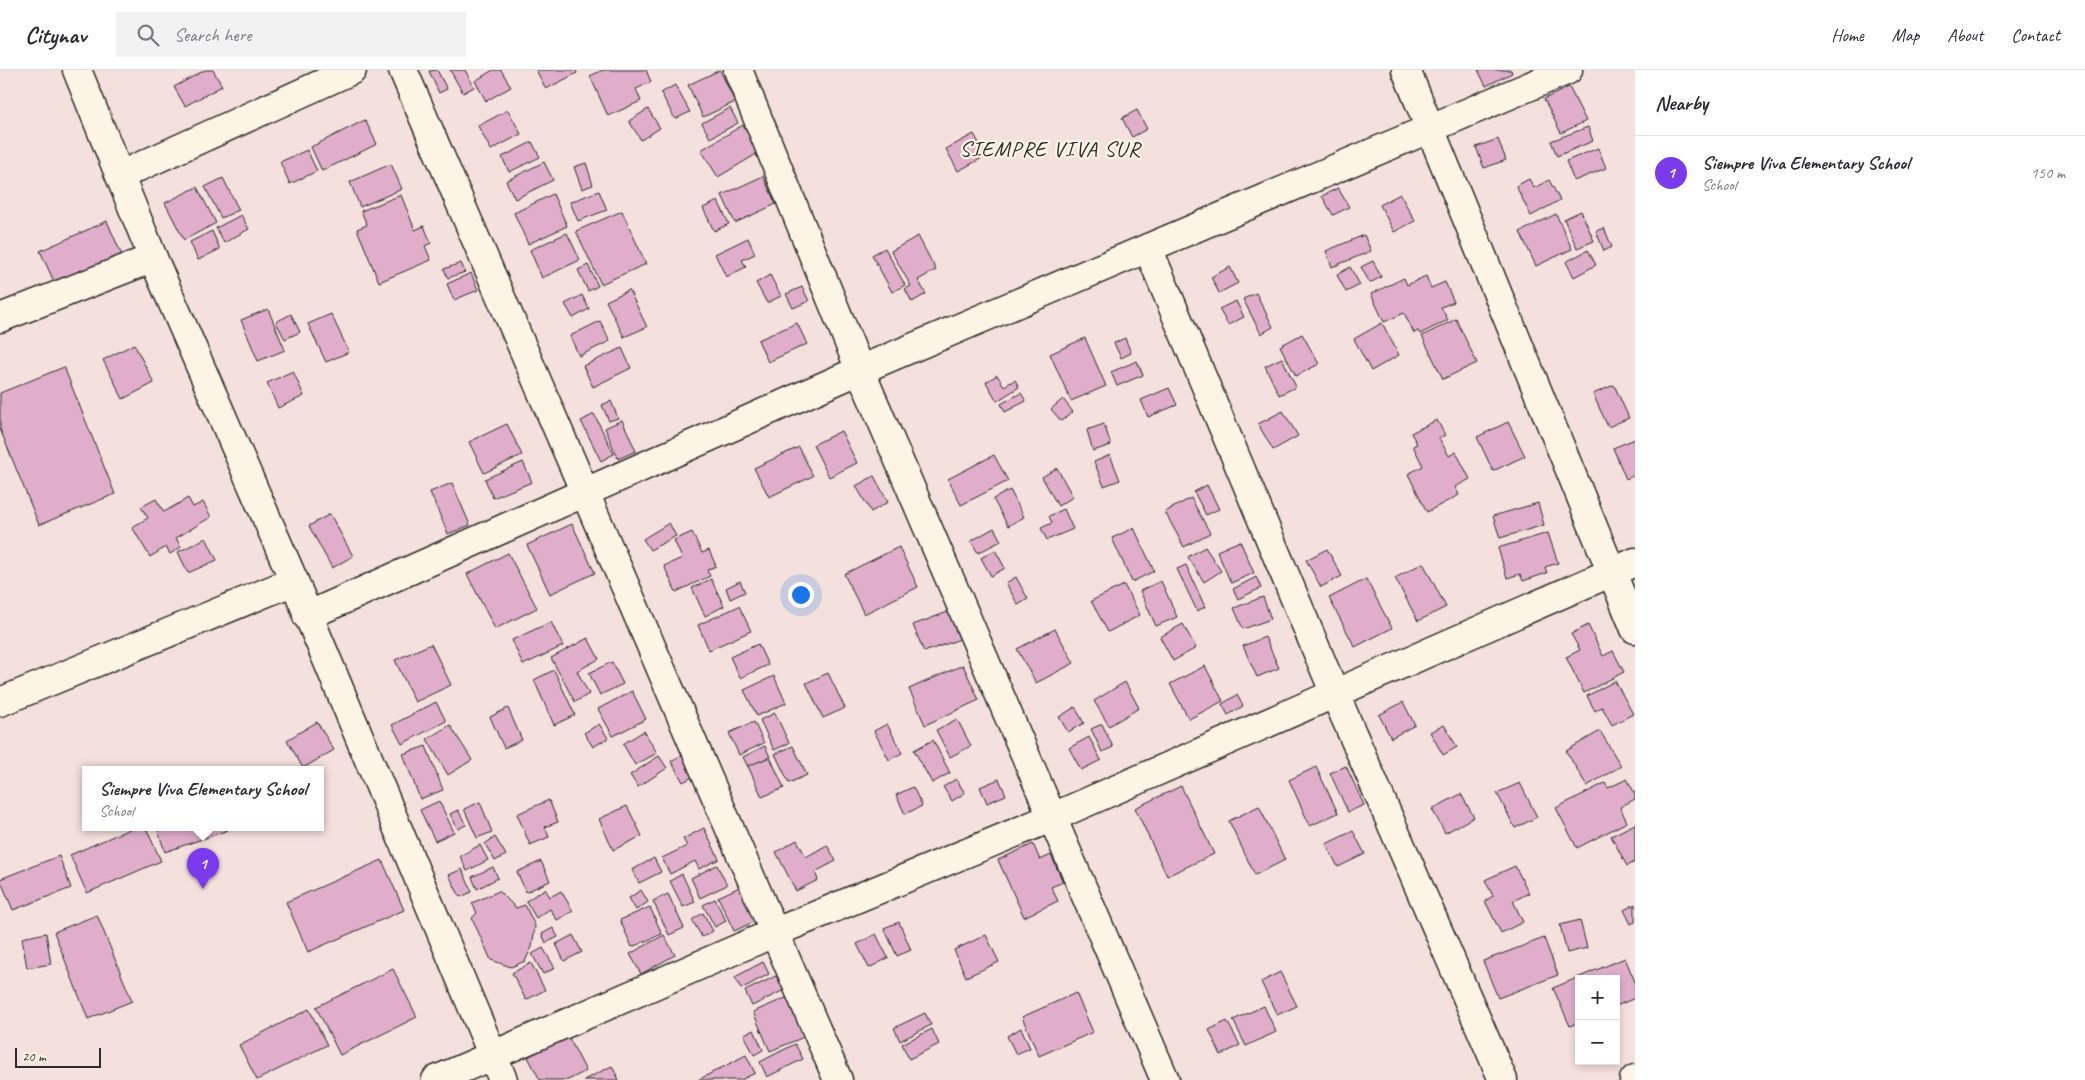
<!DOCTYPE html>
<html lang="en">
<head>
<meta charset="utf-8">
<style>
  :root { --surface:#fff; --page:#f2f2f3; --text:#2b2b33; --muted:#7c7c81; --line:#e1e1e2; --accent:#7c3aed }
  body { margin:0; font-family:Caveat,sans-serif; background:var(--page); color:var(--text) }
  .controls { position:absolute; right:15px; bottom:15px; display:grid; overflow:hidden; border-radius:0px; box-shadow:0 2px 8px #0003 }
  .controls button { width:45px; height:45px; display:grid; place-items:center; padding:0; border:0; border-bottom:1px solid var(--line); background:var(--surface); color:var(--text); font:25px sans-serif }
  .scale { position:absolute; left:15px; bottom:12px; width:86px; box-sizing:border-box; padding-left:5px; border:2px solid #2b2b2b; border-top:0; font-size:14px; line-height:18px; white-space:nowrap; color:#2b2b2b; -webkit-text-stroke:4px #fcf5e5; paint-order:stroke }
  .you { position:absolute; left:800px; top:524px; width:18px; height:18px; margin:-12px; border:4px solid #fff; border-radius:50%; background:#1a73e8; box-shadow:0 0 0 8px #1a73e833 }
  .badge { display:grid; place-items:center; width:32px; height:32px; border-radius:50%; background:var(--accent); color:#fff; font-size:16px; font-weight:700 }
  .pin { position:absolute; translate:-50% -41px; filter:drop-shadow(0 1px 2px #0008) }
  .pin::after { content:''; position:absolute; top:26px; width:18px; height:15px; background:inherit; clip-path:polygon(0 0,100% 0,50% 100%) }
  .popup { position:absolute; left:82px; top:696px; width:242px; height:65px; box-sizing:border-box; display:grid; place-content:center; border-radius:0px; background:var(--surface); filter:drop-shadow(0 1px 4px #0005); font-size:16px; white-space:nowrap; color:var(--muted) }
  .popup b { font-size:19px; color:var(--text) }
  .popup::after { content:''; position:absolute; left:50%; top:100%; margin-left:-10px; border:10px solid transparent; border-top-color:var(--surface) }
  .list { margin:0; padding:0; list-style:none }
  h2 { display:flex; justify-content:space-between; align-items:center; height:65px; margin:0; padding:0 20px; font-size:21px }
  h2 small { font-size:16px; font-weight:400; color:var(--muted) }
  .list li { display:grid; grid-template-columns:32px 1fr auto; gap:15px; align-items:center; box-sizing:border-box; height:75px; padding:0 20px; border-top:1px solid var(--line) }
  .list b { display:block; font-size:19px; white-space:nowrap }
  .list p { margin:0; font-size:16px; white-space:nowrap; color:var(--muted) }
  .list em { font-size:16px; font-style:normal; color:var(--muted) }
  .icon { flex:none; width:28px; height:28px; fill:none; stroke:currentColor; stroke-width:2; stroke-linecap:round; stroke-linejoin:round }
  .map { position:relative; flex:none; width:1635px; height:1010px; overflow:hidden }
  header { display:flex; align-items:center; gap:30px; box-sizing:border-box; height:70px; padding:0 25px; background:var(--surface); border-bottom:1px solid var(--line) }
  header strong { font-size:24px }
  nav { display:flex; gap:28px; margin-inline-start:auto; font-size:18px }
  .search { width:350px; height:45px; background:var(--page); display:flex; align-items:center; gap:12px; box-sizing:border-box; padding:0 18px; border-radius:0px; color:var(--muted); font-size:19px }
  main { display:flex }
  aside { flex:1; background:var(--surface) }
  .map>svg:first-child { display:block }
  .building { fill:#e0aecb; stroke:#2b2b2b }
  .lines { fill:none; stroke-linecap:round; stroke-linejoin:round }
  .minor-casing { stroke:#2b2b2b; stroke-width:31 }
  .tertiary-casing { stroke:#2b2b2b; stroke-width:31 }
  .minor { stroke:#fcf5e5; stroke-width:28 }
  .tertiary { stroke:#fcf5e5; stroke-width:28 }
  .labels { text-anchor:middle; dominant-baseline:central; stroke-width:4.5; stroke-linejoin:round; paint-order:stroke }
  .quarter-label { font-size:22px; letter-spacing:1px; fill:#2b2b2b; stroke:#fcf5e5 }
</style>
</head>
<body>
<header>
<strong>Citynav</strong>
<div class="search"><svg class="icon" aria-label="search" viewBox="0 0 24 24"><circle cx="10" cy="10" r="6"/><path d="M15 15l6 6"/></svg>Search here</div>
<nav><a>Home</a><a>Map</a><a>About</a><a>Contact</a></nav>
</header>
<main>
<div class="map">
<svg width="1635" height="1010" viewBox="0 0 1635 1010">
  <rect width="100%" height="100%" fill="#f4e0dd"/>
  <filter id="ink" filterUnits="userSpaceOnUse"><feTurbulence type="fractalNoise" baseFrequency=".02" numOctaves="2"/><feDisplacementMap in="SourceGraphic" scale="10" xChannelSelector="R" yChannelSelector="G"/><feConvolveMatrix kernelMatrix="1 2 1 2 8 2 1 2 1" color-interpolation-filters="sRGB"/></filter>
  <g filter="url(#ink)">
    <!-- building -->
    <g class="building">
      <polygon points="205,0 213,0 222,16 185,36 174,17"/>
      <polygon points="437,0 447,19 439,23 429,1"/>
      <polygon points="450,0 465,0 474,17 463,23"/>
      <polygon points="493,0 501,0 511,17 486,31 475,11"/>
      <polygon points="536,0 576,0 577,3 546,19"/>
      <polygon points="603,0 646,0 651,12 636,19 641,31 608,46 590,6"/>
      <polygon points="720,0 735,32 703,47 688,15"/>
      <polygon points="1478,0 1511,0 1512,3 1486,16"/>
      <polygon points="675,15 690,42 675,49 661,23"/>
      <polygon points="1569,17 1586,51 1561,63 1544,29"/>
      <polygon points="730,38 738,53 710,68 702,53"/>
      <polygon points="648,39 660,58 641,70 629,51"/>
      <polygon points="508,40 521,64 491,80 478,56"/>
      <polygon points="1137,40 1147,59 1132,67 1122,48"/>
      <polygon points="365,50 377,74 322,101 311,77"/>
      <polygon points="743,55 760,82 718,107 701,80"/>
      <polygon points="1588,57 1593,71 1557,86 1551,71"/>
      <polygon points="974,64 986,86 958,101 946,79"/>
      <polygon points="1498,69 1506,90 1484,98 1476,77"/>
      <polygon points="532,72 540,87 509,102 502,87"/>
      <polygon points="1598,78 1606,98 1574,111 1566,91"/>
      <polygon points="307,80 317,101 290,114 280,92"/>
      <polygon points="544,92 553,110 515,129 506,111"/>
      <polygon points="586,93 593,115 582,119 574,97"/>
      <polygon points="391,94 402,119 360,137 350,112"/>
      <polygon points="763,106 776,134 735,153 722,125"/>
      <polygon points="223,108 239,140 221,148 205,117"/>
      <polygon points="1529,109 1534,118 1549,110 1560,130 1531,146 1516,116"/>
      <polygon points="197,117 216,153 184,170 165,133"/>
      <polygon points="1338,118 1349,137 1333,145 1322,126"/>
      <polygon points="599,121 607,140 578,151 570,132"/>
      <polygon points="553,124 567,156 528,174 514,143"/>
      <polygon points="1400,124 1415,151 1394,162 1380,135"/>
      <polygon points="401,125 415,160 424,156 431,173 425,176 431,190 379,212 357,159 367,155 361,141"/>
      <polygon points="718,131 729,154 714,161 703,138"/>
      <polygon points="622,141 646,194 601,214 576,161"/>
      <polygon points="1581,141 1594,171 1577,178 1564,149"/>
      <polygon points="1556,144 1572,179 1536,196 1520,162"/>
      <polygon points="241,145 249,159 224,173 216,158"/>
      <polygon points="107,151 123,188 57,218 40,181"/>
      <polygon points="1604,158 1612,177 1604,181 1596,161"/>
      <polygon points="212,161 220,179 198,190 190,172"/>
      <polygon points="567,163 580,190 542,208 530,180"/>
      <polygon points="1364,165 1371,181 1332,197 1326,181"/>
      <polygon points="918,166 936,200 918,210 926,224 912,232 905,219 911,216 891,181"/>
      <polygon points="748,168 755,184 742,190 746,197 726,207 715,184"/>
      <polygon points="885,178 905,215 892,222 872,185"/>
      <polygon points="1588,180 1596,195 1574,207 1566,192"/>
      <polygon points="1373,191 1381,207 1370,213 1361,197"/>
      <polygon points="461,193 465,202 448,208 444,199"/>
      <polygon points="588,195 598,216 588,221 578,200"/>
      <polygon points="1230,197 1238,213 1219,223 1211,207"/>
      <polygon points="1350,197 1360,215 1346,222 1337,205"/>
      <polygon points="471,203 478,220 454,230 447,214"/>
      <polygon points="770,205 781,226 767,233 756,213"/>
      <polygon points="1426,206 1431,218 1445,212 1454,232 1441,237 1448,250 1420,264 1418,261 1414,263 1404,243 1384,252 1371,224 1404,208 1407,215"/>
      <polygon points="802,217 809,231 793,238 786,224"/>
      <polygon points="629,220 647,257 624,267 606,231"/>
      <polygon points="1256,223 1273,257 1261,264 1243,229"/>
      <polygon points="582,225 589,239 573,248 565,234"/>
      <polygon points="1236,231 1244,247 1228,255 1219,239"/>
      <polygon points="268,239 285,280 258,291 241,250"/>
      <polygon points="291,244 300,262 285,269 276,252"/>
      <polygon points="331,244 349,282 326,292 308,254"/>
      <polygon points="1456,249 1477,293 1443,309 1422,266"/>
      <polygon points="600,251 610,271 579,286 570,266"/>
      <polygon points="797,253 807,274 768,292 758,270"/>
      <polygon points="1382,253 1399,285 1371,301 1354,269"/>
      <polygon points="1302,264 1319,294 1296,306 1280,276"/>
      <polygon points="1085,268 1106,316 1071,331 1050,284"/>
      <polygon points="1125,268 1131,283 1121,288 1114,273"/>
      <polygon points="134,274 154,313 123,329 103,290"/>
      <polygon points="622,278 631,298 593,317 583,296"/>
      <polygon points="1282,288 1296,317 1279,325 1265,296"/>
      <polygon points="1137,291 1143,305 1117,316 1111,302"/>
      <polygon points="64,297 115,424 39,455 0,359 0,323"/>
      <polygon points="293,301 304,326 278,338 267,313"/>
      <polygon points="997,305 1004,316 1015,310 1019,317 997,331 986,312"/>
      <polygon points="1614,315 1629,348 1608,357 1593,324"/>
      <polygon points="1169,318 1177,335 1148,347 1141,330"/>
      <polygon points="1021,323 1026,331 1005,342 1001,334"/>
      <polygon points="1063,329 1073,342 1061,351 1051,339"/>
      <polygon points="611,331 618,348 609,351 602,335"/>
      <polygon points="1283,341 1298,366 1273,380 1258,354"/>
      <polygon points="594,344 614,384 601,391 581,351"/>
      <polygon points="622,350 636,381 618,389 605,358"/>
      <polygon points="1437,350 1445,365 1439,368 1449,386 1456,382 1470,409 1455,417 1459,425 1427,442 1408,404 1423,396 1413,376 1417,374 1411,363"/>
      <polygon points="1508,352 1525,386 1493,401 1477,367"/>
      <polygon points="507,354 522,385 484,403 469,372"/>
      <polygon points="1104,354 1111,375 1093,381 1087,360"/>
      <polygon points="841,361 857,393 829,407 813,375"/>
      <polygon points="1635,369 1635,405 1626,409 1613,378"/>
      <polygon points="799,377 813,406 769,427 754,398"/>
      <polygon points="994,385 1008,411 961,435 948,409"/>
      <polygon points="1110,385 1120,410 1104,416 1094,392"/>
      <polygon points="523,392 532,412 493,428 485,409"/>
      <polygon points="1057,398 1073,427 1058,436 1042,407"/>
      <polygon points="874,406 888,432 871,442 856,416"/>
      <polygon points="452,413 470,455 448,464 430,422"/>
      <polygon points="1207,415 1219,439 1206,445 1194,422"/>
      <polygon points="1010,420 1024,447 1008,456 993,429"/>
      <polygon points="188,428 193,437 203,432 211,447 176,468 181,477 170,484 166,477 150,487 132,457 148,448 141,437 156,429 164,442"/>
      <polygon points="1191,428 1210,463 1184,477 1165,442"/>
      <polygon points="1538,433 1544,455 1500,468 1493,446"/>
      <polygon points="1064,439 1073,459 1047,470 1041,458 1052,453 1049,446"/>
      <polygon points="330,444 353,486 332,498 309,456"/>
      <polygon points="669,453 676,466 650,480 643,469"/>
      <polygon points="572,454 595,503 550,524 527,475"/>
      <polygon points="994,458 1001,471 978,483 971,471"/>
      <polygon points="1134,458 1154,501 1132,512 1112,468"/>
      <polygon points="692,462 702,483 709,480 716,496 707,500 710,506 676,522 664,496 682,488 674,470"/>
      <polygon points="1548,463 1558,493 1545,497 1547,503 1523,511 1520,504 1507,508 1498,478"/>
      <polygon points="206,468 217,490 188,503 178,482"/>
      <polygon points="1240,471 1254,503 1231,513 1217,481"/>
      <polygon points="899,477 918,517 864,544 844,504"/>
      <polygon points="1205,477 1221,501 1204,512 1188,487"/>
      <polygon points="1327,479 1342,506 1321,517 1306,490"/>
      <polygon points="995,480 1005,498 991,506 981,488"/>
      <polygon points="508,483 537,538 495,559 467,504"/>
      <polygon points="1423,493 1446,537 1418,551 1395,508"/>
      <polygon points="1186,495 1205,537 1197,541 1177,499"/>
      <polygon points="1016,507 1028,529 1018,535 1006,513"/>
      <polygon points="1256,507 1261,518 1238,529 1233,519"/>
      <polygon points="711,509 724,536 705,546 692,518"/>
      <polygon points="1366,509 1392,558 1355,577 1329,528"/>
      <polygon points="740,511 745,522 730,529 726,518"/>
      <polygon points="1161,511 1177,547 1156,556 1140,521"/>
      <polygon points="1124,515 1140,545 1108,562 1091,531"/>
      <polygon points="1263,527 1271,549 1243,559 1234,538"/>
      <polygon points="739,536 751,561 709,580 698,555"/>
      <polygon points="953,540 963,568 924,582 913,555"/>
      <polygon points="551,552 563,576 523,595 512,570"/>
      <polygon points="1183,554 1196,578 1173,591 1160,567"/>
      <polygon points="1588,555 1603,586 1613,581 1624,602 1584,623 1566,587 1580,580 1571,564"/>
      <polygon points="1055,559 1074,593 1036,613 1017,579"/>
      <polygon points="1265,567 1279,598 1257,607 1243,576"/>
      <polygon points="588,568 599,589 577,601 589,624 575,632 551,588"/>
      <polygon points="431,574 451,615 415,632 395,590"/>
      <polygon points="758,574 768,595 740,608 730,587"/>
      <polygon points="612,592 623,614 600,625 589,603"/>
      <polygon points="963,595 979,630 925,655 909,619"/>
      <polygon points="1205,596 1223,631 1189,649 1170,614"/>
      <polygon points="554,600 575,645 554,655 534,610"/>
      <polygon points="828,603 845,638 823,648 806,613"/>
      <polygon points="774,606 786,633 757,646 744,620"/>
      <polygon points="1615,611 1633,644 1612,655 1602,637 1595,641 1587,626"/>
      <polygon points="1125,612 1139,638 1109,656 1094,631"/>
      <polygon points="632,621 646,649 613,666 598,639"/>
      <polygon points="1237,625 1243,636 1228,645 1222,634"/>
      <polygon points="436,632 446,651 402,674 392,655"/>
      <polygon points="1403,632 1415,655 1391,668 1379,645"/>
      <polygon points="1075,637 1084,653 1068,662 1059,647"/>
      <polygon points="508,638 522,670 504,678 490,647"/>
      <polygon points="775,643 789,673 774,680 760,650"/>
      <polygon points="957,649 971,676 950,687 936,660"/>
      <polygon points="317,652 334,680 303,698 287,670"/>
      <polygon points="754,652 764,673 739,685 729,663"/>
      <polygon points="599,654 608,668 593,677 584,663"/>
      <polygon points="887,654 902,683 889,690 874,661"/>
      <polygon points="1102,654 1113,677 1102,682 1091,659"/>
      <polygon points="450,655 472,690 448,705 427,669"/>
      <polygon points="1444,655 1457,677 1443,685 1430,662"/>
      <polygon points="644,661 657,683 635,695 623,674"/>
      <polygon points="1600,661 1621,696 1587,716 1566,681"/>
      <polygon points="1089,667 1101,690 1081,700 1069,678"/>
      <polygon points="933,670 950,703 932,713 914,680"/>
      <polygon points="426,676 443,720 420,729 403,684"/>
      <polygon points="765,676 770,687 748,697 743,687"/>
      <polygon points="793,676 807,705 789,713 775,684"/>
      <polygon points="684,684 696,705 683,712 671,691"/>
      <polygon points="659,686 667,698 638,717 630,705"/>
      <polygon points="770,687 784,718 762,727 748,696"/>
      <polygon points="1346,696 1364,735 1348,742 1330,703"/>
      <polygon points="1316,697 1338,743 1310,756 1289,710"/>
      <polygon points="956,709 965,723 952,731 943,717"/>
      <polygon points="999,709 1006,725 987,733 980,717"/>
      <polygon points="1627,709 1635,724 1635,729 1620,737 1627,752 1577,778 1556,738 1605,713 1608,718"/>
      <polygon points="1520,713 1537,747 1515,758 1497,723"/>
      <polygon points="1181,716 1214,784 1167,806 1135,738"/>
      <polygon points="913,717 922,736 905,744 896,725"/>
      <polygon points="1461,724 1474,747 1445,763 1432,739"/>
      <polygon points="549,730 558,752 545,757 549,767 530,775 517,744"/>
      <polygon points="439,731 454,762 435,771 420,740"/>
      <polygon points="480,732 492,762 477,768 464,739"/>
      <polygon points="627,736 642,766 613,780 599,749"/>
      <polygon points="1259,736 1285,790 1255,805 1229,751"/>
      <polygon points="458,740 466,755 458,759 450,744"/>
      <polygon points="1635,754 1635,792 1627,796 1611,766"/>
      <polygon points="132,758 146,758 161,791 87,823 70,785"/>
      <polygon points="157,758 227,758 228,760 165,782"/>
      <polygon points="704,758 719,789 699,799 695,791 670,804 662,788 687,776 683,769"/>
      <polygon points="1353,761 1365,784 1338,797 1326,774"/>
      <polygon points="495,767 506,785 495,791 485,774"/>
      <polygon points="797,770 806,787 827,775 836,791 815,802 818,810 796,821 776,782"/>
      <polygon points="1033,774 1040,790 1051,785 1063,812 1051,817 1058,831 1024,847 998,790"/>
      <polygon points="480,775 488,790 467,801 460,786"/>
      <polygon points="59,786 71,818 13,840 0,809"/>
      <polygon points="654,788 661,802 639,813 632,800"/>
      <polygon points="382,790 404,840 308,882 286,832"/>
      <polygon points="541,791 550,811 526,822 517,802"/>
      <polygon points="717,795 727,815 700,828 691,808"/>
      <polygon points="1515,796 1529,823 1513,831 1523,852 1501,863 1485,831 1493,826 1485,810"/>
      <polygon points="493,797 498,808 477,819 472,807"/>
      <polygon points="462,799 472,822 460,827 449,805"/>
      <polygon points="682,804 695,832 683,837 670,811"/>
      <polygon points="744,815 760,849 734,861 718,827"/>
      <polygon points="545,819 550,827 561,821 573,841 557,850 550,839 536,848 526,831"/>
      <polygon points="641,820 648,832 636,840 629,828"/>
      <polygon points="499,821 516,838 525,835 535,856 532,877 525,891 511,897 491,890 472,848 477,843 472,833"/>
      <polygon points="668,824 684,858 669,865 653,831"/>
      <polygon points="715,829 726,851 715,857 703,835"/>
      <polygon points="1635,834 1635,852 1631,854 1624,840"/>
      <polygon points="650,837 662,864 632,877 620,850"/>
      <polygon points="703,843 713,861 702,867 692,850"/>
      <polygon points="97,845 132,931 88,949 54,862"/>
      <polygon points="1580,850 1587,878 1567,883 1560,855"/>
      <polygon points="899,852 911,880 897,886 884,858"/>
      <polygon points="553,858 558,867 546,873 542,864"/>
      <polygon points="46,863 51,894 27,898 22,868"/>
      <polygon points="876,864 888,888 869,898 857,874"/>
      <polygon points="573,865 582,882 564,891 556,874"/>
      <polygon points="664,865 675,885 641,904 630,884"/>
      <polygon points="986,865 999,892 966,907 954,880"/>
      <polygon points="1544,868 1558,905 1498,928 1483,891"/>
      <polygon points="543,878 555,898 543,904 532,884"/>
      <polygon points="1625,888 1635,912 1635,928 1616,936 1616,909 1579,909 1579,952 1570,956 1553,918"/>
      <polygon points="763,892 769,904 741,919 735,907"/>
      <polygon points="531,893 545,920 526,930 512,903"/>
      <polygon points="393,899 417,947 340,985 316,937"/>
      <polygon points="1280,902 1297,936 1277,945 1261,912"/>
      <polygon points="776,906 784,920 752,936 745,921"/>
      <polygon points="1076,923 1093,962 1039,986 1022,947"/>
      <polygon points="788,927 804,967 770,981 753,942"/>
      <polygon points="1264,936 1276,962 1246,976 1233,950"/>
      <polygon points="309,939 327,975 257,1010 239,975"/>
      <polygon points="925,943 931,955 900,971 894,958"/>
      <polygon points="1227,951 1240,975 1221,985 1209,960"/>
      <polygon points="1021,958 1030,978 1016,984 1007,966"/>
      <polygon points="932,959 939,974 909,989 902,974"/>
      <polygon points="754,960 763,980 754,985 744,964"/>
      <polygon points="568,966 586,1001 568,1010 540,1010 528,987"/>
      <polygon points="795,974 803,989 767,1007 760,992"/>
      <polygon points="746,985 755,1003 741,1010 698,1010"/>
      <polygon points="612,996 619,1010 584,1010"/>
    </g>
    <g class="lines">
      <defs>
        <g id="minor">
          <polyline points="77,0 153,188 294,511 503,1010"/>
          <polyline points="403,0 838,1010"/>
          <polyline points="1406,0 1635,559"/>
          <polyline points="121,105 352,0"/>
          <polyline points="1148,178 1335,624 1503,1010"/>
          <polyline points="0,248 153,188"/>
          <polyline points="307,546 860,300 1568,0"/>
          <polyline points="0,632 294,511"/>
          <polyline points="436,1010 776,862 1053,747 1635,492"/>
          <polyline points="1634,1010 1635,1009"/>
        </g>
        <polyline id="tertiary" points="738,0 860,300 1165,1010"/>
      </defs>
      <!-- minor casing -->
      <use href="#minor" class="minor-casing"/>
      <!-- tertiary casing -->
      <use href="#tertiary" class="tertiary-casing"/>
      <!-- minor -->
      <use href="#minor" class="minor"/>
      <!-- tertiary -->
      <use href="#tertiary" class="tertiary"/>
    </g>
  </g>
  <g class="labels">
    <!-- quarter labels -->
    <g class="quarter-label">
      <text x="1050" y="79">SIEMPRE VIVA SUR</text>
    </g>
  </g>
</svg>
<div class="controls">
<button>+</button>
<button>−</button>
</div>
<div class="scale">20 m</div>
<div class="you"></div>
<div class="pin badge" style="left:203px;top:819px">1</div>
<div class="popup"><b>Siempre Viva Elementary School</b>School</div>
</div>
<aside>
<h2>Nearby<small></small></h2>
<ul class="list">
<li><span class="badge">1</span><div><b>Siempre Viva Elementary School</b><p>School</p></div><em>150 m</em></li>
</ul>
</aside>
</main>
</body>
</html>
